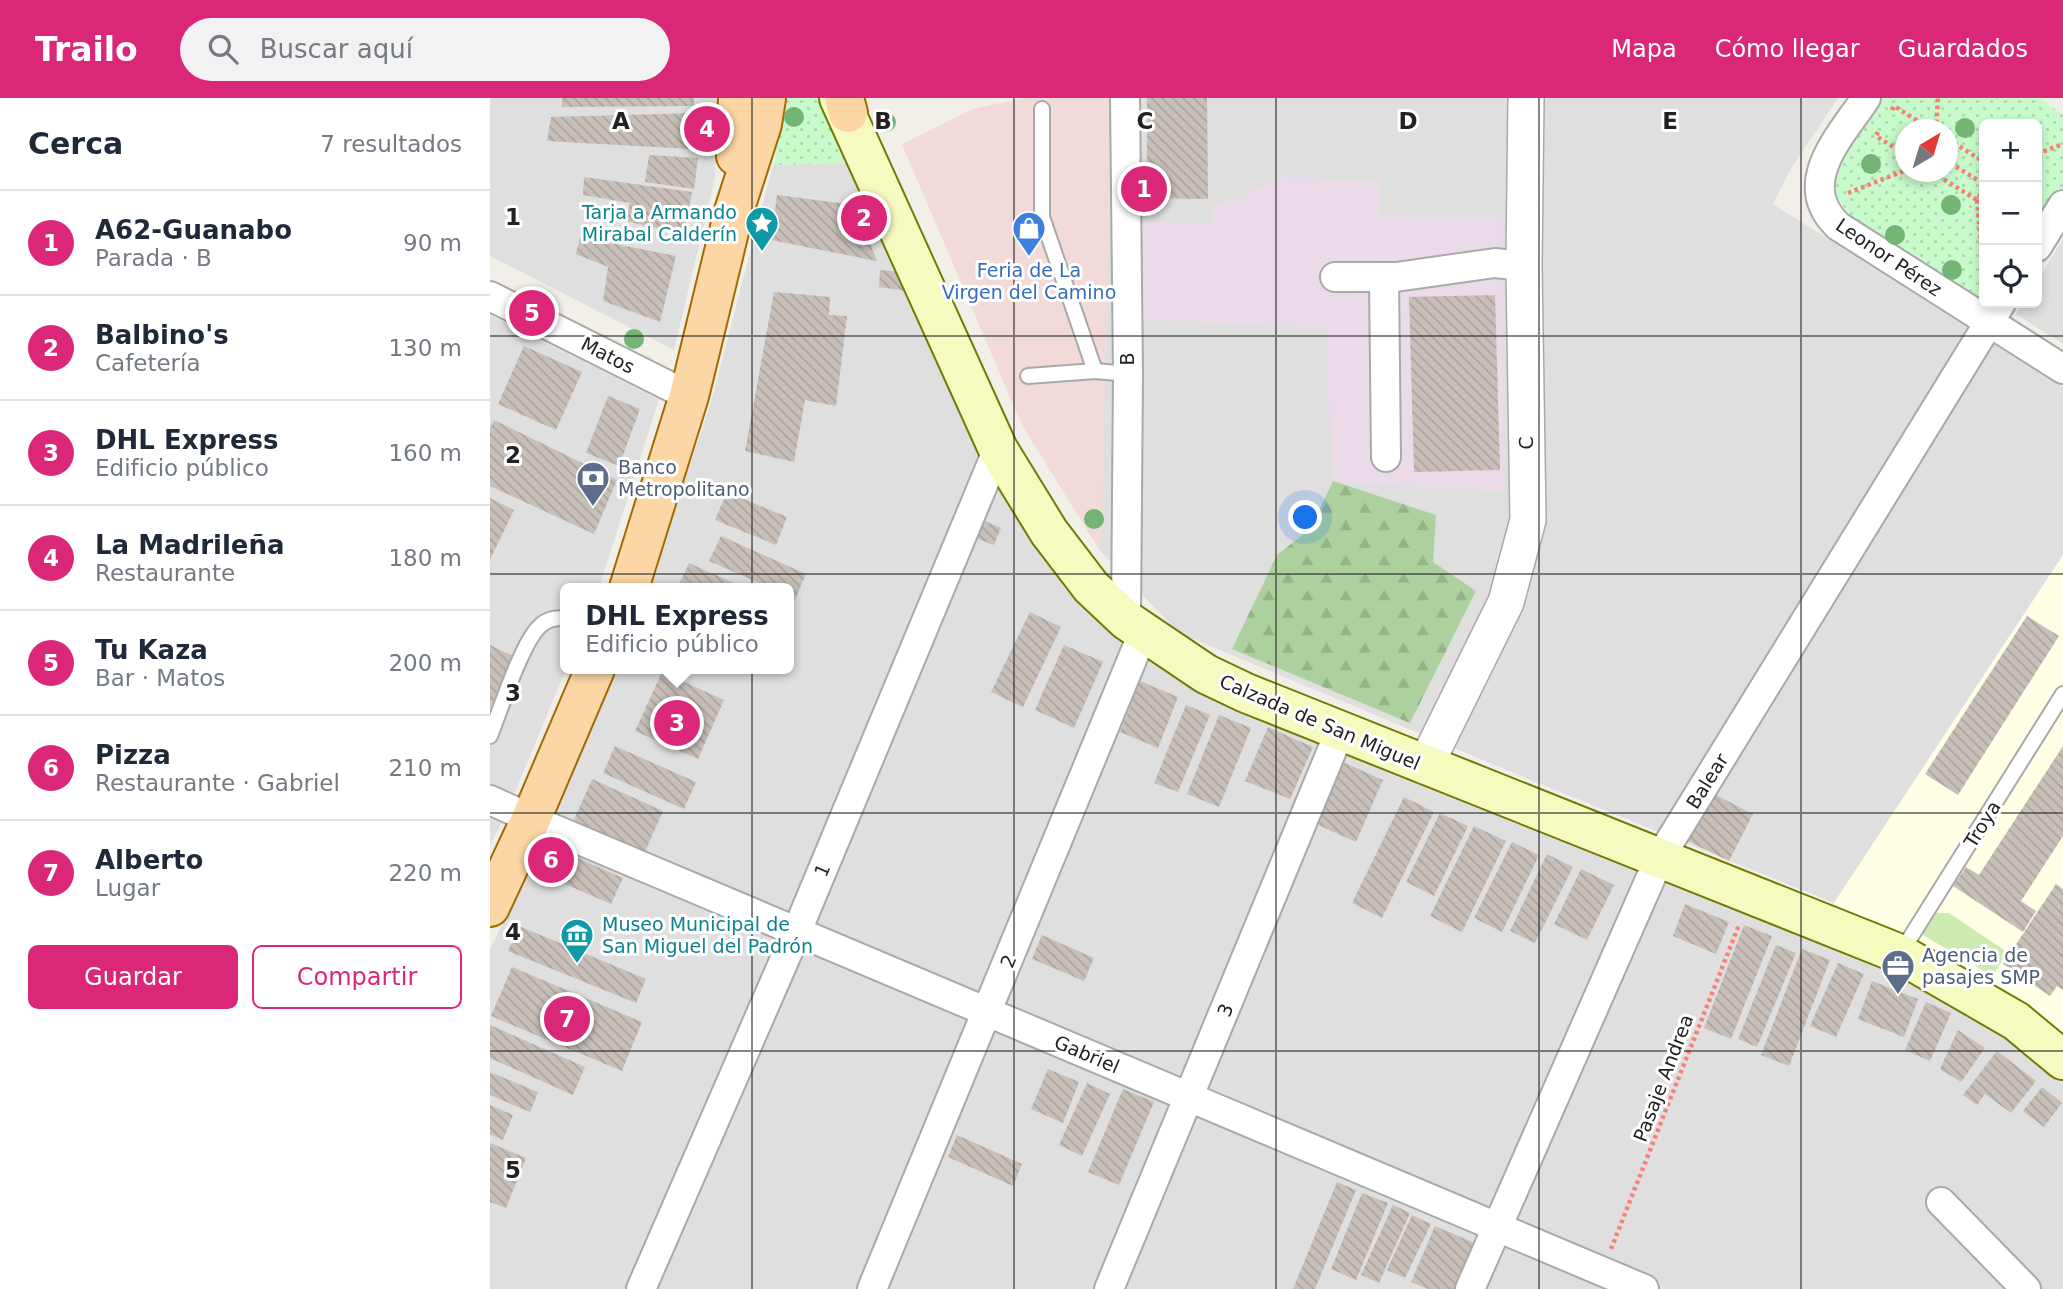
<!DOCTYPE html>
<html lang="es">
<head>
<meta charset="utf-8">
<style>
  :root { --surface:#fff; --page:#f2f2f3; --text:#1f2937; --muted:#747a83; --line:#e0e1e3; --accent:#db2777 }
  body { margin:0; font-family:"DejaVu Sans",sans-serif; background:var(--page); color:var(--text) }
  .controls { position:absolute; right:21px; top:21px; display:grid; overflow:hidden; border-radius:10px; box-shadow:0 4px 10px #0003 }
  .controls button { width:63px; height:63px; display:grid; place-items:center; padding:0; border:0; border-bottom:2px solid var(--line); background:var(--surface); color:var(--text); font:35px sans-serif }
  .compass { position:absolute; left:1405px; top:21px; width:63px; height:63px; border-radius:50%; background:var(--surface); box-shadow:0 4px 10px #0003; rotate:38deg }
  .you { position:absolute; left:816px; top:420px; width:24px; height:24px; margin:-18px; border:5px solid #fff; border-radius:50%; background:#1a73e8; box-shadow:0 0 0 10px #1a73e833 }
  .badge { display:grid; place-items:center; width:46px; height:46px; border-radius:50%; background:var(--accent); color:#fff; font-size:23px; font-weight:700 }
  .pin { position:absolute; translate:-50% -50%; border:4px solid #fff; box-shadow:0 2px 7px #0006 }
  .popup { position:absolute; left:70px; top:485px; width:234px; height:91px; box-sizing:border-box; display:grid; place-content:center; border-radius:10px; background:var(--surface); filter:drop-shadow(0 2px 5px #0005); font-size:23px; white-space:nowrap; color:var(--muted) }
  .popup b { font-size:26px; color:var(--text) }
  .popup::after { content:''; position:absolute; left:50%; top:100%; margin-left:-14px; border:14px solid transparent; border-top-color:var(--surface) }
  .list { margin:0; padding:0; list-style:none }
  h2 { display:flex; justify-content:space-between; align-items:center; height:91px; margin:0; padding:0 28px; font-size:30px }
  h2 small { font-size:23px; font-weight:400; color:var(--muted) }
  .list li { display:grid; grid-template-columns:46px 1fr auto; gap:21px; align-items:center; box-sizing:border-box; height:105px; padding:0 28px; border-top:2px solid var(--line) }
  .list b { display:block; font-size:26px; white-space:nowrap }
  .list p { margin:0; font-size:23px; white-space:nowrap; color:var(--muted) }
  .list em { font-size:23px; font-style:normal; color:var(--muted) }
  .actions { display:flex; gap:14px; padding:21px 28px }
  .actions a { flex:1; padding:16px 0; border:2px solid var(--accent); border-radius:10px; text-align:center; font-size:24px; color:var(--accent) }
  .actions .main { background:var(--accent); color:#fff }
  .icon { flex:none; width:38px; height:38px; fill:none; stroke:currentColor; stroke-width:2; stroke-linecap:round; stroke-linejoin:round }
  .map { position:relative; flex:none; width:1573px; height:1191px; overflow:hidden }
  header { display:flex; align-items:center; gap:42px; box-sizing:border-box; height:98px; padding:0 35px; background:var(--accent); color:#fff }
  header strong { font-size:33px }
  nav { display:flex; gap:38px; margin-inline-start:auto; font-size:24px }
  .search { width:490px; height:63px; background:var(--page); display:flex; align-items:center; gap:18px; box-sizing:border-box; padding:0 24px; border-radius:38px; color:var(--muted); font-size:26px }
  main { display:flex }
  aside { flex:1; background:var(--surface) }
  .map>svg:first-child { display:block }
  .residential { fill:#e0dfdf }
  .commercial { fill:#f2dad9 }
  .industrial { fill:#ebdbe8 }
  .education { fill:#ffffe5 }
  .grass { fill:#cdebb0 }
  .forest { fill:url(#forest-firs) }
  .park { fill:url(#park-dots); fill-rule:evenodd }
  .building { fill:url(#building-back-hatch) }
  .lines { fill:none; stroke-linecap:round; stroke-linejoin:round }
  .service-casing { stroke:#a9a9a9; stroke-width:18 }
  .minor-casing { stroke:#a9a9a9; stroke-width:32 }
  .tertiary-casing { stroke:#a9a9a9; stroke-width:38 }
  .secondary-casing { stroke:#707d05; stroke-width:42 }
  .primary-casing { stroke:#a06b00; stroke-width:42 }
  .path { stroke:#fa8072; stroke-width:4.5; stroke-dasharray:3.5 3.5; stroke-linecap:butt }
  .service { stroke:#fff; stroke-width:14 }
  .minor { stroke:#fff; stroke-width:28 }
  .tertiary { stroke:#fff; stroke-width:35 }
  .secondary { stroke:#f7fabf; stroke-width:38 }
  .primary { stroke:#fcd6a4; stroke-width:38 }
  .tree { fill:#74b475 }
  .grid { fill:none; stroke:#222; stroke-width:2; stroke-opacity:0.55 }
  .labels { text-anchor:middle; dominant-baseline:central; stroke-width:6; stroke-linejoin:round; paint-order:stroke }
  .culture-label { font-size:19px; fill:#0d838f; stroke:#fff; text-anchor:end }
  .street-label { font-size:19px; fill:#222; stroke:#fff }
  .shop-label { font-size:19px; fill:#366cbe; stroke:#fff }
  .service-label { font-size:19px; fill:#4e5e75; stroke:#fff; text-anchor:start }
  .grid-label { font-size:23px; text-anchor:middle; font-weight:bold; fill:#222; stroke:#fff; stroke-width:6; stroke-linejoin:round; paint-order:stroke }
</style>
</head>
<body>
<header>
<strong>Trailo</strong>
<div class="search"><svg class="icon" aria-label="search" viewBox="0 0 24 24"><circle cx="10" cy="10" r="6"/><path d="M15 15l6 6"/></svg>Buscar aquí</div>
<nav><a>Mapa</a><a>Cómo llegar</a><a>Guardados</a></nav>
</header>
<main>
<aside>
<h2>Cerca<small>7 resultados</small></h2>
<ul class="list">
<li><span class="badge">1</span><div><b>A62-Guanabo</b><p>Parada · B</p></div><em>90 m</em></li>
<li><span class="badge">2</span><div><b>Balbino's</b><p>Cafetería</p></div><em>130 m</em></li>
<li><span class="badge">3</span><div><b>DHL Express</b><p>Edificio público</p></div><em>160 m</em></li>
<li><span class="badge">4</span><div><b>La Madrileña</b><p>Restaurante</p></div><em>180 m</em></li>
<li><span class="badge">5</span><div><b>Tu Kaza</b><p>Bar · Matos</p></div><em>200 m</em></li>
<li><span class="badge">6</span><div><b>Pizza</b><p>Restaurante · Gabriel</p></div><em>210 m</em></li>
<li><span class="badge">7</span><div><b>Alberto</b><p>Lugar</p></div><em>220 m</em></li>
</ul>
<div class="actions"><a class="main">Guardar</a><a>Compartir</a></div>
</aside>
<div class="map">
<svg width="1573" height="1191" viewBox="0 0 1573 1191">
  <defs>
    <pattern id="forest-firs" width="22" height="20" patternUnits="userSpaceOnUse" patternTransform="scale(1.75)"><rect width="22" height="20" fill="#add19e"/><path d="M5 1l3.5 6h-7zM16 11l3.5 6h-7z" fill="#95b388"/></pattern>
    <pattern id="park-dots" width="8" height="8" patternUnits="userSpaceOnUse" patternTransform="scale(1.75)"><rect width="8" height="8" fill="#c8facc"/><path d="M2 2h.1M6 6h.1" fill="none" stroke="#acd6af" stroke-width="1.8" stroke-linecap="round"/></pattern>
    <pattern id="building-back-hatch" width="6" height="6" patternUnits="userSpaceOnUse" patternTransform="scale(1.75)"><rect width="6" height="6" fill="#c7bfb8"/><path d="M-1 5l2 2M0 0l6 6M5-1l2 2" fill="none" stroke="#aba49e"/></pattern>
  </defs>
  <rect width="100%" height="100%" fill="#f2efe9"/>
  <!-- residential -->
  <g class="residential">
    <polygon points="0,0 228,0 225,80 184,252 0,158"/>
    <polygon points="536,0 1348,0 1299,74 1283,106 1573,289 1573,457 1344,805 1043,683 689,535 611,454 532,327 412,46 483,11"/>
    <polygon points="378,64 452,226 636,522 1261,796 1573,962 1573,1191 0,1191 0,851 45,762 124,571 299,571 299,490 157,490 220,308 283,67"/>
    <polygon points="1573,141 1573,246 1526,216 1533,205 1547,205 1547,183"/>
    <polygon points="0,217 169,301 109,490 75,490 76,571 15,718 0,747"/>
  </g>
  <!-- commercial -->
  <polygon class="commercial" points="536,0 622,0 611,454 532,327 412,46 483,11"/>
  <!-- industrial -->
  <polygon class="industrial" points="792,79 889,83 890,118 1012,119 1013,394 843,383 836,230 653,222 654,123 723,126 723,110"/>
  <!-- education -->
  <polygon class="education" points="1573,457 1573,933 1344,805"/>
  <!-- grass -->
  <polygon class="grass" points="1446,815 1459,815 1517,854 1503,878 1431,836"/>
  <!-- forest -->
  <polygon class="forest" points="843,383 946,417 943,464 986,493 920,625 742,551 787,457 820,431"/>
  <!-- park -->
  <g class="park">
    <polygon points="294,0 336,0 366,64 284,67"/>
    <path d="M 1391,0 L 1550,0 L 1573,17 L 1573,88 L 1547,129 L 1547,26 L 1494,26 L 1494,199 L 1485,201 L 1369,125 C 1353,113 1337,89 1346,68 C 1356,47 1378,20 1391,0 ZM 1416,32 L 1458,32 L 1458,74 L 1416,74 Z"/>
  </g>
  <!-- building -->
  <g class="building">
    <polygon points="72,0 204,0 204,8 72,9"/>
    <polygon points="657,0 717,0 718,101 657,100"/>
    <polygon points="206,15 201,51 57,43 61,19"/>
    <polygon points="159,57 208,60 204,91 155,84"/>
    <polygon points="94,79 202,94 194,136 135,123 140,105 93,97"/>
    <polygon points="287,97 365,107 387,163 281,142"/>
    <polygon points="90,139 186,158 170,224 113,203 118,169 86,156"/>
    <polygon points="390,172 409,174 417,193 389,189"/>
    <polygon points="284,194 340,199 339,217 357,218 346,308 315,302 304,364 255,353"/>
    <polygon points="1005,197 1010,372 924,374 919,199"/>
    <polygon points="34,248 92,274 66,332 8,306"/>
    <polygon points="118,298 150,311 129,368 96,355"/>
    <polygon points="4,322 127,382 104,436 0,388 0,330"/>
    <polygon points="237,394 297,419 286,447 225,422"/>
    <polygon points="0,400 24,412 0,462"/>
    <polygon points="488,420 511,430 504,447 480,438"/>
    <polygon points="231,438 316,476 305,502 299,499 299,490 280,490 219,463"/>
    <polygon points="199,465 255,490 190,490 188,489"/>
    <polygon points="540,514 571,529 533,609 501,594"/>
    <polygon points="1537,518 1569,538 1468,697 1435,676"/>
    <polygon points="0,547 23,558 0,610"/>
    <polygon points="574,547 613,564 584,630 545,612"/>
    <polygon points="172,574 234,602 208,661 145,633"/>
    <polygon points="650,583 688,599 668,650 630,634"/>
    <polygon points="696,607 720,617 688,694 664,685"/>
    <polygon points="729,617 761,630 729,709 697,696"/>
    <polygon points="778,629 823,649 800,701 755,683"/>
    <polygon points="125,648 206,684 194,711 113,675"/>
    <polygon points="1573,648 1573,738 1531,803 1546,813 1533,834 1463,788 1476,769 1489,777"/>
    <polygon points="853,664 893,682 866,744 826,726"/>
    <polygon points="102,681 173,713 154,756 83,724"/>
    <polygon points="1220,694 1263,716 1239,763 1196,742"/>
    <polygon points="914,699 944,714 892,820 862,805"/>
    <polygon points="950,715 978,728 944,798 916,784"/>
    <polygon points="984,728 1016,743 972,834 940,818"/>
    <polygon points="1022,744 1049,757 1012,834 984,820"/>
    <polygon points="1057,756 1083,769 1045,845 1020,833"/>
    <polygon points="81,757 133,780 121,806 70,784"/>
    <polygon points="1091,771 1124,787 1097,842 1064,826"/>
    <polygon points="1566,786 1573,791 1573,892 1567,888 1560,898 1513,866"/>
    <polygon points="1195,806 1239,824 1226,856 1183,838"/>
    <polygon points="1254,827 1282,838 1241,941 1214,930"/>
    <polygon points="29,828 156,881 146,905 18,853"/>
    <polygon points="552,837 604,860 594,883 542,861"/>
    <polygon points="1286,847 1306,855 1267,949 1248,941"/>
    <polygon points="1312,851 1340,862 1299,968 1271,957"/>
    <polygon points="1348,865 1374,876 1346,939 1320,928"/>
    <polygon points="22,869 152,924 132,973 1,918"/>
    <polygon points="1382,883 1428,901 1414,939 1368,921"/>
    <polygon points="1436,904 1461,915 1440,963 1415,952"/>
    <polygon points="0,927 95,969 83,997 0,960"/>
    <polygon points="1468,932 1495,950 1471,984 1450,971"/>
    <polygon points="1507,953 1546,983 1521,1015 1495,996 1487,1007 1473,997"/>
    <polygon points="558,971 589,984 573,1025 541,1011"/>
    <polygon points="0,974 48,994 40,1014 0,997"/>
    <polygon points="597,985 620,996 592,1058 569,1047"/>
    <polygon points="1552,989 1572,1005 1554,1029 1533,1013"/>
    <polygon points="633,991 664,1004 629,1087 598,1074"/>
    <polygon points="0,1007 23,1017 13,1042 0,1036"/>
    <polygon points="467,1037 532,1066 523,1088 458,1059"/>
    <polygon points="0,1045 36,1060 16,1110 0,1104"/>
    <polygon points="847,1084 866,1092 825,1191 803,1191"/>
    <polygon points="872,1095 898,1105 866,1182 841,1171"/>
    <polygon points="903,1107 920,1115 889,1185 871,1177"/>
    <polygon points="922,1117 941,1126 915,1180 897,1172"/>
    <polygon points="945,1128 987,1146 967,1191 938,1191 921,1184"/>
  </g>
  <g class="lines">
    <defs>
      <g id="service">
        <polyline points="552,11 552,119 605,273"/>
        <polyline points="538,278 605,273 638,276"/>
        <path d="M 0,638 C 10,613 32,544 50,528 C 57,521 65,520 75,520"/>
        <polyline points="1410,856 1573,596"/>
      </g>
      <g id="minor">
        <polyline points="635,0 638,276 636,522"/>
        <path d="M 1376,0 C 1350,39 1304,85 1348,128 L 1573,271"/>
        <polyline points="1547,149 1573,107"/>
        <polyline points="845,179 906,179 1005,165 1034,168"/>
        <polyline points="894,179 896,359"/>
        <polyline points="0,198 199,298"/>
        <polyline points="0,702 59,729 1154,1191"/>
        <polyline points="1451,1104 1536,1191"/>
        <polyline points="151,1191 307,833 508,351"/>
        <polyline points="382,1191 653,535"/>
        <polyline points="619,1191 850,633"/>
        <polyline points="980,1191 1169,761 1511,205"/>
      </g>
      <polyline id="tertiary" points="935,668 1016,504 1038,422 1034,168 1036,0"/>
      <polyline id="secondary" points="349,0 508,351 559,434 601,489 636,522 716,576 756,595 1410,856 1526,923 1573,962"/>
      <g id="primary">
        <polyline points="354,0 358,15"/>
        <polyline points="246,58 248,0"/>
        <polyline points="139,490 199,298 244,113 272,26 276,0"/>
        <polyline points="0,809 41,721 105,571"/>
      </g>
    </defs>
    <!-- service casing -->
    <use href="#service" class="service-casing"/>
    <!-- minor casing -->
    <use href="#minor" class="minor-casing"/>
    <!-- tertiary casing -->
    <use href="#tertiary" class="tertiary-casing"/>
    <!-- secondary casing -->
    <use href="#secondary" class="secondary-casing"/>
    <!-- primary casing -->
    <use href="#primary" class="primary-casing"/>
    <!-- path -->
    <g class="path">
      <polyline points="1402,12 1404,8 1442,32"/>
      <polyline points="1446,32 1448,0"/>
      <polyline points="1388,34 1386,38 1416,57"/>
      <polyline points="1458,41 1494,64"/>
      <polyline points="1547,56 1573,46"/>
      <polyline points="1460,65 1494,86"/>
      <polyline points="1458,67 1469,49"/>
      <polyline points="1442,74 1487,102 1494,91"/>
      <polyline points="1358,95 1416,72"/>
      <polyline points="1487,102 1494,179"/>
      <polyline points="1121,1151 1249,827"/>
    </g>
    <!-- service -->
    <use href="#service" class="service"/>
    <!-- minor -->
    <use href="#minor" class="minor"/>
    <!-- tertiary -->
    <use href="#tertiary" class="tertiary"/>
    <!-- secondary -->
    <use href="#secondary" class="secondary"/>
    <!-- primary -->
    <use href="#primary" class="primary"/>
  </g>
  <!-- trees -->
  <g class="tree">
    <circle cx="304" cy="19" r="10"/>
    <circle cx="396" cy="24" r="10"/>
    <circle cx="1475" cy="30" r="10"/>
    <circle cx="1381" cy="66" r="10"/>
    <circle cx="1461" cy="107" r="10"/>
    <circle cx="1405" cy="137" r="10"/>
    <circle cx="1462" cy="172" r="10"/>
    <circle cx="144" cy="241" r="10"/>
    <circle cx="604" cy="421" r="10"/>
  </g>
  <!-- grid -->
  <path class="grid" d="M 262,0 L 262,1191M 524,0 L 524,1191M 786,0 L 786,1191M 1049,0 L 1049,1191M 1311,0 L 1311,1191M 0,238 L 1573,238M 0,476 L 1573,476M 0,715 L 1573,715M 0,953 L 1573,953"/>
  <!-- icons -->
  <defs>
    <symbol id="sight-pin" viewBox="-11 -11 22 30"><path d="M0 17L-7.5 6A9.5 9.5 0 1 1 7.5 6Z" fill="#0f9aa8" stroke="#fff"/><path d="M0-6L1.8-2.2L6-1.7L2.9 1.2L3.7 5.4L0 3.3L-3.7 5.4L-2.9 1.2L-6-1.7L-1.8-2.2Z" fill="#fff"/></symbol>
    <symbol id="shop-pin" viewBox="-11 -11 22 30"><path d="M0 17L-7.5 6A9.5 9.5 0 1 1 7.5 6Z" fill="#3f7fe0" stroke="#fff"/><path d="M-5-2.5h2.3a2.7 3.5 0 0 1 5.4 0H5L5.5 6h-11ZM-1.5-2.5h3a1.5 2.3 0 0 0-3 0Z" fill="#fff"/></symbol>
    <symbol id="bank-pin" viewBox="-11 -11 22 30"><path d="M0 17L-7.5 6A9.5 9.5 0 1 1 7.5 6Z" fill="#5c6f8a" stroke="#fff"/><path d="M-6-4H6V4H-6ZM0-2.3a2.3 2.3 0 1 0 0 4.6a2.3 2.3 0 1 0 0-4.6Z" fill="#fff"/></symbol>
    <symbol id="museum-pin" viewBox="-11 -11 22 30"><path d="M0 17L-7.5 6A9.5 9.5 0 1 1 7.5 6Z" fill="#0f9aa8" stroke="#fff"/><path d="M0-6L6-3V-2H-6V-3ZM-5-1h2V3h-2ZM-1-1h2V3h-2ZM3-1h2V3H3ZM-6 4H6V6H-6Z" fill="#fff"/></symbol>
    <symbol id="office-pin" viewBox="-11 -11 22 30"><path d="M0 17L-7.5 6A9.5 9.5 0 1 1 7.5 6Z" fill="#5c6f8a" stroke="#fff"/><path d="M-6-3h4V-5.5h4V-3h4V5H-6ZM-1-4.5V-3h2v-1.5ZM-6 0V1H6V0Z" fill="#fff"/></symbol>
  </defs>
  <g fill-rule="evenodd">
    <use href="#sight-pin" x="253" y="106" width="38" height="52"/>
    <use href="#shop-pin" x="520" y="111" width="38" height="52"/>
    <use href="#bank-pin" x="84" y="361" width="38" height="52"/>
    <use href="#museum-pin" x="68" y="818" width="38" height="52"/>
    <use href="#office-pin" x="1389" y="849" width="38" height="52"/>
  </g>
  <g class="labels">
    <!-- culture labels -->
    <g class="culture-label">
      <text x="247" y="114">Tarja a Armando<tspan x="247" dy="22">Mirabal Calderín</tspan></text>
      <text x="112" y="826" text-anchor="start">Museo Municipal de<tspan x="112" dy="22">San Miguel del Padrón</tspan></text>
    </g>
    <!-- street labels -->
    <g class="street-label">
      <text transform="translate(1399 159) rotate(34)">Leonor Pérez</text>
      <text transform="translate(118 257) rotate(27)">Matos</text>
      <text transform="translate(637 261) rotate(-90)">B</text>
      <text transform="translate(1036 345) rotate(-91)">C</text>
      <text transform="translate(830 624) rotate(23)">Calzada de San Miguel</text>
      <text transform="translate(1217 683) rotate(-58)">Balear</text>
      <text transform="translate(1492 726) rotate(-58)">Troya</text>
      <text transform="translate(332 772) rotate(-67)">1</text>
      <text transform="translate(518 863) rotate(-68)">2</text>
      <text transform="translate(735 912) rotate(-68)">3</text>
      <text transform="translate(597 956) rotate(23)">Gabriel</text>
      <text transform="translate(1173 980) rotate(-69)">Pasaje Andrea</text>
    </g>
    <!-- shop labels -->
    <g class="shop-label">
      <text x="539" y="172">Feria de La<tspan x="539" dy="22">Virgen del Camino</tspan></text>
    </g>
    <!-- service labels -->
    <g class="service-label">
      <text x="128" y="369">Banco<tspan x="128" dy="22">Metropolitano</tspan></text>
      <text x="1432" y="857">Agencia de<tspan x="1432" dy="22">pasajes SMP</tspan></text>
    </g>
  </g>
  <g class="grid-label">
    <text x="131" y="31">A</text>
    <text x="393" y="31">B</text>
    <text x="655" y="31">C</text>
    <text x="918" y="31">D</text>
    <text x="1180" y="31">E</text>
    <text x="23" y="127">1</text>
    <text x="23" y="365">2</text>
    <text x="23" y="603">3</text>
    <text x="23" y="842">4</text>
    <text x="23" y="1080">5</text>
  </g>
</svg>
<div class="controls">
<button>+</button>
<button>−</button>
<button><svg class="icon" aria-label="locate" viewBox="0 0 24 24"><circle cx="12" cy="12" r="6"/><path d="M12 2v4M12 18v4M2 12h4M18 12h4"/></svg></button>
</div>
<svg class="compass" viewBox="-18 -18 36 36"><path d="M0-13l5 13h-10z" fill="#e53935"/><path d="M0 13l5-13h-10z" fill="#747a83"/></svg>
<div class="you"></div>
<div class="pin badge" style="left:654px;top:91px">1</div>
<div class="pin badge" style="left:374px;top:120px">2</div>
<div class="pin badge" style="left:187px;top:625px">3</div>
<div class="popup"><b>DHL Express</b>Edificio público</div>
<div class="pin badge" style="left:217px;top:31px">4</div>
<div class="pin badge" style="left:42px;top:215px">5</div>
<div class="pin badge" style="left:61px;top:762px">6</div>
<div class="pin badge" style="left:77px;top:921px">7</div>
</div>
</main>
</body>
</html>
